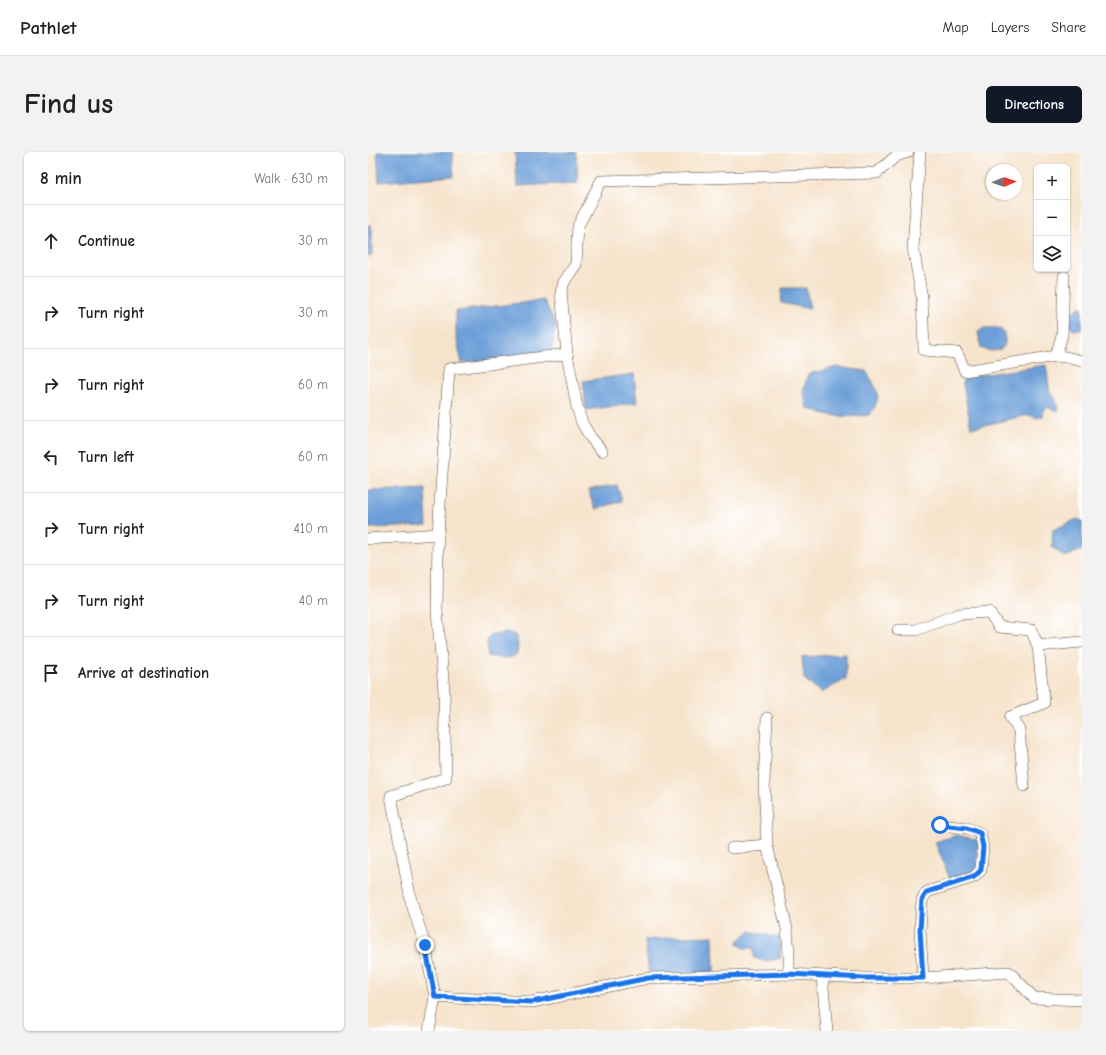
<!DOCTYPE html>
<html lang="en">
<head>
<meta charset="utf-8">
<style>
  :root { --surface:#fff; --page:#f2f2f2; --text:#202124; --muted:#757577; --line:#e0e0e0; --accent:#111827 }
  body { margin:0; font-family:"Comic Neue",sans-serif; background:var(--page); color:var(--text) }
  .controls { position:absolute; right:12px; top:12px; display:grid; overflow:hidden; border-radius:6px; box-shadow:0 1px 3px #0004 }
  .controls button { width:36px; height:36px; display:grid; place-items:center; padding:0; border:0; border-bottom:1px solid var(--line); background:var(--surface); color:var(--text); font:20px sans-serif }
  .compass { position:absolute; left:618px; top:12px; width:36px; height:36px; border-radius:50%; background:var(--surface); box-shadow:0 1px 3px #0004; rotate:88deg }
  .stop { position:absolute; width:12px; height:12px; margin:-9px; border:3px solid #1a73e8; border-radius:50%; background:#fff }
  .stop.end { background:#1a73e8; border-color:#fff; box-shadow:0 1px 4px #0008 }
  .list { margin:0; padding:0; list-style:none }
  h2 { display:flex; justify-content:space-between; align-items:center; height:52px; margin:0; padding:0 16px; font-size:17px }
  h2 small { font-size:13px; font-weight:400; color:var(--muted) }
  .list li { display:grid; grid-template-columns:26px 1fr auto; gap:12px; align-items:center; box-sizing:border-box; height:72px; padding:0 16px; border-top:1px solid var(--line) }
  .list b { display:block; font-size:15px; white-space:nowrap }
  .list em { font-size:13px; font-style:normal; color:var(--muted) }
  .icon { flex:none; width:22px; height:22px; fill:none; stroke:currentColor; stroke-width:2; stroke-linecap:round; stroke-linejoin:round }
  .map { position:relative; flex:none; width:714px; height:879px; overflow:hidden; border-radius:6px }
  header { display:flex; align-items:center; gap:24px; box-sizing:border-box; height:56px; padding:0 20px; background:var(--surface); border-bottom:1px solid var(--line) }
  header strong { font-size:19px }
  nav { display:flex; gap:22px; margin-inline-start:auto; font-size:14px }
  .intro { display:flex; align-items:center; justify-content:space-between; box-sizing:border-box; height:96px; padding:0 24px }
  h1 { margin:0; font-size:28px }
  .button { padding:10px 18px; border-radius:6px; background:var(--accent); color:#fff; font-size:14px; font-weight:700 }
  main { display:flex; gap:24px; padding:0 24px }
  aside { flex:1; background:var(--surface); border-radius:6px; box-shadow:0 1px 3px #0004 }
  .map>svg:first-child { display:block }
  .water { fill:#6c9fd8; stroke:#54647b }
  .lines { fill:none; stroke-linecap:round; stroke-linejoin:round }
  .minor-casing { stroke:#574638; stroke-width:12 }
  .minor { stroke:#fff; stroke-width:11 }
  .route { stroke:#1a73e8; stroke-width:5 }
</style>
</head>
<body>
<header>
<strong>Pathlet</strong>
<nav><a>Map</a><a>Layers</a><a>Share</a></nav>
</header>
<div class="intro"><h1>Find us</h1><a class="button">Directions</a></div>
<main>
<aside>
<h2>8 min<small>Walk · 630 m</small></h2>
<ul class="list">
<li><svg class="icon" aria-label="ahead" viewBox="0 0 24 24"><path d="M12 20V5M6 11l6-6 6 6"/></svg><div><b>Continue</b></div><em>30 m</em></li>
<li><svg class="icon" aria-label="right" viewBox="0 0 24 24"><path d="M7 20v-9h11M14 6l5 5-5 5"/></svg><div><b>Turn right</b></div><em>30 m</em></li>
<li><svg class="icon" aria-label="right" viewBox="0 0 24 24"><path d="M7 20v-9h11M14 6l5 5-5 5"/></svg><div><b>Turn right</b></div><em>60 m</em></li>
<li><svg class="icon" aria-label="left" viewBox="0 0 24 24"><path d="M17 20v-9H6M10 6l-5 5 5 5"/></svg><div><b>Turn left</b></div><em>60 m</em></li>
<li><svg class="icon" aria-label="right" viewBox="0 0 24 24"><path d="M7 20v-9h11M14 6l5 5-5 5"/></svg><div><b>Turn right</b></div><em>410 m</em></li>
<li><svg class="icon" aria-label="right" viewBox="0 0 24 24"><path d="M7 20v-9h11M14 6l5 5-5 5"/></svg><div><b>Turn right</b></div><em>40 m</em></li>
<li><svg class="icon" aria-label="arrive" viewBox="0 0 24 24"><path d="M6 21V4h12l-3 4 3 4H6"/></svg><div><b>Arrive at destination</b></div></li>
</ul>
</aside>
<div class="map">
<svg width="714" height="879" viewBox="0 0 714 879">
  <rect width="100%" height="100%" fill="#fff"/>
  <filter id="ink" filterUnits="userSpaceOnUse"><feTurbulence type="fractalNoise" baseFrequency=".025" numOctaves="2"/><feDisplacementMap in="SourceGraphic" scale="8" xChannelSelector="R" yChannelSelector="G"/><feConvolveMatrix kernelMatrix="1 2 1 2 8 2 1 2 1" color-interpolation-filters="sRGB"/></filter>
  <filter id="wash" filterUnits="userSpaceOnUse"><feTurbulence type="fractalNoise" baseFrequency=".012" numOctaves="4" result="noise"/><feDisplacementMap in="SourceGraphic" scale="16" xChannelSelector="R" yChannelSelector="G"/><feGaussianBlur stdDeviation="0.9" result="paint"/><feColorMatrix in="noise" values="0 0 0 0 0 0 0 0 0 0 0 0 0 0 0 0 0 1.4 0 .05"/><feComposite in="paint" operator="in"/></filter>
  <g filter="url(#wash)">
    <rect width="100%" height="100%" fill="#f6e3cb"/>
    <!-- water -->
    <g class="water">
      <polygon points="9,0 84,0 86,24 11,30"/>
      <polygon points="147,0 208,0 210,31 149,34"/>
      <polygon points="0,73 3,73 4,104 0,104"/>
      <polygon points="414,136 438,136 442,157 413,151"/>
      <polygon points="176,148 188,173 183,201 94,211 88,185 88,159"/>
      <polygon points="714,154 714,177 705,178 694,166"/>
      <path d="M 616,176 C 621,176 629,175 632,177 C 638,180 639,194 633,197 C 628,200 618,199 613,196 L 610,180 Z"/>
      <polygon points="678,213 682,241 687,246 691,258 686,259 680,255 675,259 675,264 669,266 661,263 603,276 594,226"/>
      <path d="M 469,215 L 498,219 C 509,237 516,245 501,263 C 475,266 463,265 439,256 L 435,239 L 440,222 Z"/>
      <polygon points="266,222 269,251 218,258 215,229"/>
      <polygon points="249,333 254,349 227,357 220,339"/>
      <polygon points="57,336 59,374 0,376 0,338"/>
      <polygon points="709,367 714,369 714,398 697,405 684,395 685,378"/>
      <path d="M 138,481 L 145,482 L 148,484 L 150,493 L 149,502 C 142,508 129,506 120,504 L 119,489 L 123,483 Z"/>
      <polygon points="478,502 478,527 453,541 436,527 434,505"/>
      <polygon points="589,683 610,688 609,719 582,727 567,690"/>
      <path d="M 381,779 L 412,786 L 413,806 C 404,810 395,809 386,806 L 386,796 L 376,796 L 369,790 Z"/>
      <polygon points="345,784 346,820 281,822 277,788 311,785"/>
    </g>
  </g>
  <g filter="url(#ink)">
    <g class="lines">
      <defs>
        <g id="minor">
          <polyline points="552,0 545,95 554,146 556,198 589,201 597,219 688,204 698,205 714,209"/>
          <polyline points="199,202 209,255 214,271 223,286 234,299"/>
          <polyline points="688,204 694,183 696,124"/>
          <polyline points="0,387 70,382"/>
          <polyline points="530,478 548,478 591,462 621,460 631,475 663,478 670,494 714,490"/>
          <polyline points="399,566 396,631 399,693 419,777 421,801 421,822"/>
          <polyline points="656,634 651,578 642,565 676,551 670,494"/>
          <polyline points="364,696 399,693"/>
          <polyline points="454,824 459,879"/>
          <polyline points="555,826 552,778 554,748 559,740 606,725 613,718 615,695 612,681 599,676 572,673"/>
          <polyline points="67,845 57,793 43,749 23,644 78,626 76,539 69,459 70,382 81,217 199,202 193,140 196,130 208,112 210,74 233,29 509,21 528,4 540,0"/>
          <polyline points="61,879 67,845 164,850 280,826 421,822 496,826 555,826 641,820 666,846 714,848"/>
        </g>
      </defs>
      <!-- minor casing -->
      <use href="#minor" class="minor-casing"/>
      <!-- minor -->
      <use href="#minor" class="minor"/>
    </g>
  </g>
  <g class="lines" filter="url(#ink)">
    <!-- route -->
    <polyline class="route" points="57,793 67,845 164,850 280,826 421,822 496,826 555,826 552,778 554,748 559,740 606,725 613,718 615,695 612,681 599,676 572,673"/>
  </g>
</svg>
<div class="controls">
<button>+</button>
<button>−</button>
<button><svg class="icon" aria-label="layers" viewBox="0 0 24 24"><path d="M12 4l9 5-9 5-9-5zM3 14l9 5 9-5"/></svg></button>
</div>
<svg class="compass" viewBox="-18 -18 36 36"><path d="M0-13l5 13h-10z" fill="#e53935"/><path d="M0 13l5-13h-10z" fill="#757577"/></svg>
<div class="stop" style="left:572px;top:673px"></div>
<div class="stop end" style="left:57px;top:793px"></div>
</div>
</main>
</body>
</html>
